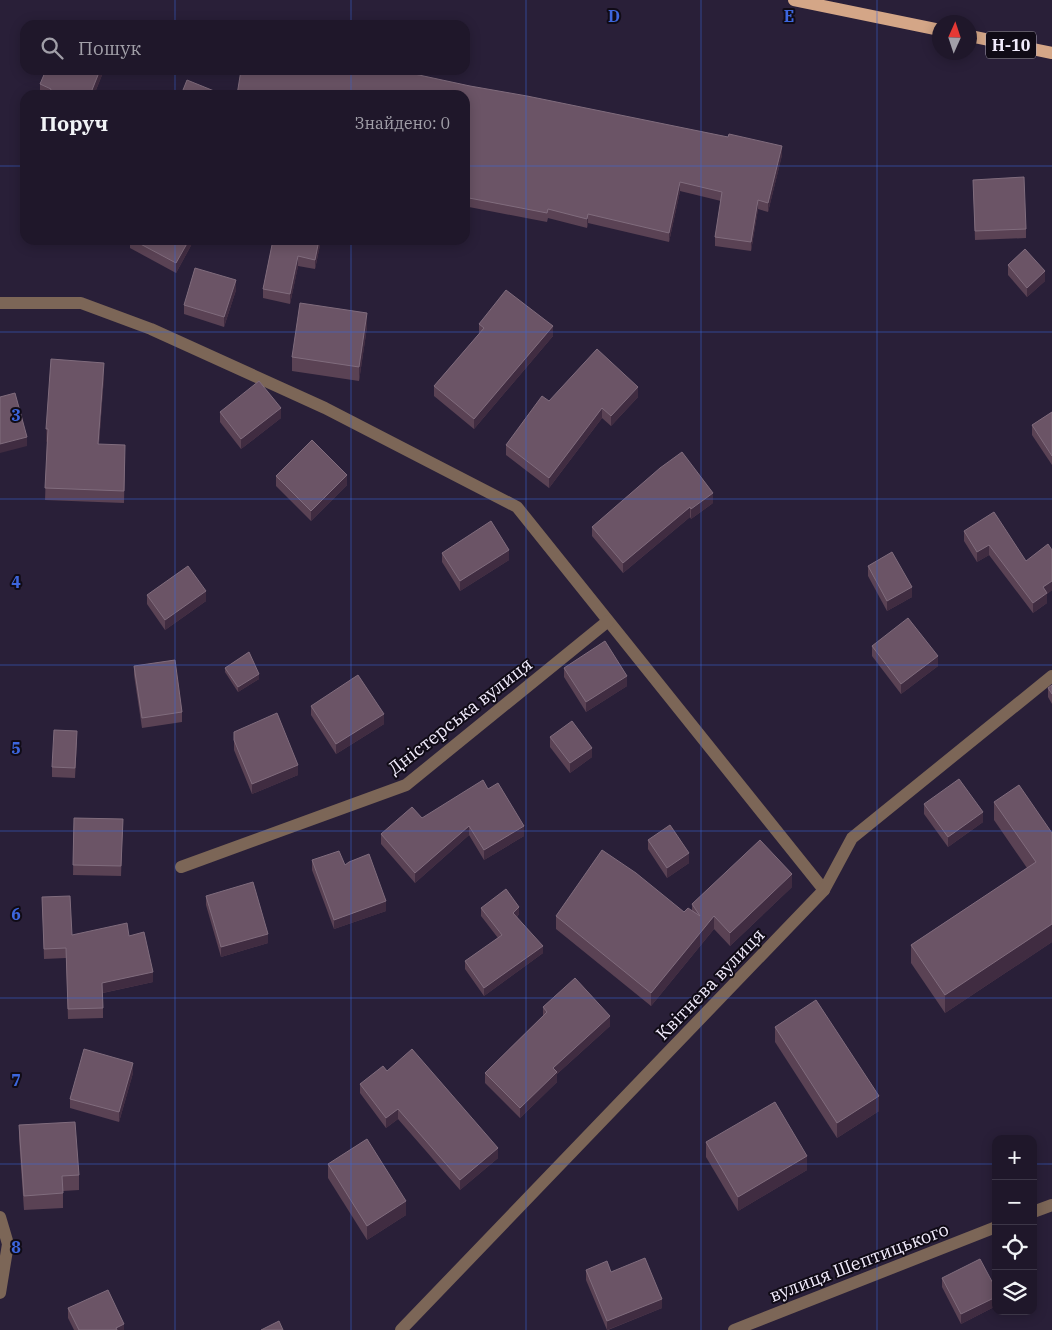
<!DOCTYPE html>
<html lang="uk">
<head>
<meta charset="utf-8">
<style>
  :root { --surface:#1f172a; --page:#2c2436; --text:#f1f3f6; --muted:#a19fa8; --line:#3c3647 }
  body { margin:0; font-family:"IBM Plex Serif",serif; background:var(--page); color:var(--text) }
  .controls { position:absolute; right:15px; bottom:15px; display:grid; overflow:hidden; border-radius:10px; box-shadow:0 2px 12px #0003 }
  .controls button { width:45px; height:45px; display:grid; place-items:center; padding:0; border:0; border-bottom:1px solid var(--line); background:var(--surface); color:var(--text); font:25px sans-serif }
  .compass { position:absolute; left:932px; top:15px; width:45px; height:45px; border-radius:50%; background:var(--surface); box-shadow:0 2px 12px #0003; rotate:3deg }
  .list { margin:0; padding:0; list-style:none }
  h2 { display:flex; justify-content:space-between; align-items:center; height:65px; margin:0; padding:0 20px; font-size:21px }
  h2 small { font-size:16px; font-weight:400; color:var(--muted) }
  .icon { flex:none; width:28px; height:28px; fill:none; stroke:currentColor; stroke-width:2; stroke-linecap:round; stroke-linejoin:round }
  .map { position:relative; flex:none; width:1052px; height:1330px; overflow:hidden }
  .search { position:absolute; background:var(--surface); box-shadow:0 2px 12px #0003; left:20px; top:20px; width:450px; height:55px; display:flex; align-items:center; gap:12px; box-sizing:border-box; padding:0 18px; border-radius:15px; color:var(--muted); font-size:19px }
  .panel { position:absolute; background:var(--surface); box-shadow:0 2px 12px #0003; left:20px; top:90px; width:450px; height:155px; border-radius:15px }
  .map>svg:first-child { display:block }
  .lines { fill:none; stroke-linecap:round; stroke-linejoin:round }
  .minor { stroke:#7c6657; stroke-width:12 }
  .major { stroke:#d4a687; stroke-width:12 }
  .wall { fill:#5a4254 }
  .shaded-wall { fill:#402c41 }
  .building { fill:#6b5466; stroke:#806c7d }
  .grid { fill:none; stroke:#3d66dd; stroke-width:1; stroke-opacity:0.55 }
  .labels { text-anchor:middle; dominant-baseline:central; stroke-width:4; stroke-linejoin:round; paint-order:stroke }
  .shield { fill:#100b16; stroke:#aea8b7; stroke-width:1 }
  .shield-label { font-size:16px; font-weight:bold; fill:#f1ebfc }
  .street-label { font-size:18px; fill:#f1ebfc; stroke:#100b16 }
  .grid-label { font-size:16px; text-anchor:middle; font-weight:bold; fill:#3d66dd; stroke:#100b16; stroke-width:4; stroke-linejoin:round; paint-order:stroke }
</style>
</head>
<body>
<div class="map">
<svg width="1052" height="1330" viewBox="0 0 1052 1330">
  <rect width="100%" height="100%" fill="#291f38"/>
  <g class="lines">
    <!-- minor -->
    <g class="minor">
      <polyline points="0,303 81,303 151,329 325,408 517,507 824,890"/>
      <polyline points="181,867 406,785 608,621"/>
      <polyline points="1033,1212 1052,1205"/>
      <polyline points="0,1217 8,1244 0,1293"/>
      <polyline points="401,1330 824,890 852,838 1052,676"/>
      <polyline points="734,1330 996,1227"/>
    </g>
    <!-- major -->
    <g class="major">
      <polyline points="794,0 940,30"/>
      <polyline points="970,36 1052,53"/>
    </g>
  </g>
  <!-- wall -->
  <g class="wall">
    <polygon points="46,70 104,70 94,95 42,95 40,94 40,84"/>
    <polygon points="465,95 782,155 768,212 758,209 751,251 715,246 715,237 721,201 680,191 669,242 588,223 587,228 548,218 547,222 469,207 468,210 465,210"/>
    <polygon points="973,180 1026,229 1026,238 975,240"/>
    <polygon points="130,240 194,240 176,273 130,248"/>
    <polygon points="273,240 320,240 320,245 315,269 298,266 290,304 263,298 263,289"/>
    <polygon points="1008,265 1045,281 1027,297 1008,275"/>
    <polygon points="236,290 224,327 184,314 184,305"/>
    <polygon points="479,324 553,336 474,429 434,396 434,386 479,334"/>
    <polygon points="367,327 359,381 292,371 292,357"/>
    <polygon points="104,376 99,444 125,457 124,503 45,500 47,441 46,442"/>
    <polygon points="638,397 611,426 602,418 549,488 506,455 506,445 549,401"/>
    <polygon points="220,412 281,418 241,449 220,422"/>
    <polygon points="1052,412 1052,465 1032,435 1032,425"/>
    <polygon points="276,476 347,485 311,521 276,486"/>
    <polygon points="713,503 691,519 690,517 623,573 592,536 592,527"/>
    <polygon points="964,531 1026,561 1052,550 1052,590 1047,594 1047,603 1033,613 989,555 977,562 964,541"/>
    <polygon points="442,553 509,560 460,591 442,562"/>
    <polygon points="868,566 912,597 887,611 868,576"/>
    <polygon points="147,595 206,601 165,630 147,604"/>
    <polygon points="872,646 938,666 901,694 872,656"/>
    <polygon points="134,666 182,712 182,722 142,728 134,675"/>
    <polygon points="225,668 259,679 238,692 225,672"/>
    <polygon points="564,668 627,686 586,712 564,677"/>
    <polygon points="1052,685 1052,704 1048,697 1048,688"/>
    <polygon points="311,706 384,724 336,754 311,715"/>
    <polygon points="234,732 298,775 252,794 234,750"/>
    <polygon points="550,737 592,757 570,773 550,747"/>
    <polygon points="77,741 75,778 52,777 52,767"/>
    <polygon points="488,789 524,836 484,860 469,835 415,883 381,844 381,834 422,818"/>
    <polygon points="994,802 1052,833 1052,942 945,1013 911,963 911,945 1027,868 994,820"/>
    <polygon points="924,804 983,822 948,847 924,814"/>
    <polygon points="74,818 123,819 121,876 73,875"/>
    <polygon points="648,840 689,863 667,878 648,849"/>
    <polygon points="312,860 386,911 334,929 312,870"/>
    <polygon points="792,887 730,946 714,929 651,1006 556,929 556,916 684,912 692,911 692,904"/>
    <polygon points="206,896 268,943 221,957 206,905"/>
    <polygon points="42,897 72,935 129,936 153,982 103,993 103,1018 68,1019 66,958 44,959"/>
    <polygon points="481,908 519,914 517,917 543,953 484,996 465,969 465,961 498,938 481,916"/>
    <polygon points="543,1007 610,1026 557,1074 557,1082 520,1118 485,1083 485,1073 543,1016"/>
    <polygon points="775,1027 879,1111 837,1138 775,1042"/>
    <polygon points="387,1071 498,1158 460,1190 398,1119 386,1128 360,1093 360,1084"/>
    <polygon points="133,1073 119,1122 70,1108 70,1099"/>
    <polygon points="19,1125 79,1175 79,1190 63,1191 63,1208 24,1210 19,1139"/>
    <polygon points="706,1142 807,1170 738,1211 706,1157"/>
    <polygon points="328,1164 406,1215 367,1240 328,1178"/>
    <polygon points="586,1270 611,1272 662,1308 608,1330 607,1330 586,1280"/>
    <polygon points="942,1278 996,1289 996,1306 961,1324 942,1287"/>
    <polygon points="68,1308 124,1330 74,1330 68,1318"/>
  </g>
  <!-- shaded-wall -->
  <g class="shaded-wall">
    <polygon points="100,70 104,70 94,95 90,95"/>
    <polygon points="782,146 782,155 768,212 768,203"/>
    <polygon points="680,182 680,191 669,242 669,233"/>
    <polygon points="758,200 758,209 751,251 751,242"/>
    <polygon points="588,214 588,223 587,228 587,219"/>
    <polygon points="189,240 194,240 176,273 176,263"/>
    <polygon points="319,240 320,240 320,245 315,269 315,260"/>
    <polygon points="298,256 298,266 290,304 290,294"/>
    <polygon points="1045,271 1045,281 1027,297 1027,288"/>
    <polygon points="236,280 236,290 224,327 224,317"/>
    <polygon points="367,313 367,327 359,381 359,367"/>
    <polygon points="553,326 553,336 474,429 474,419"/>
    <polygon points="104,363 104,376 98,456 98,444"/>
    <polygon points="638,387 638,397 611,426 611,416"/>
    <polygon points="281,408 281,418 241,449 241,439"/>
    <polygon points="602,408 602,418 549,488 549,478"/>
    <polygon points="46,429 48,429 48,441 46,442"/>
    <polygon points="27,437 27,446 0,453 0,444"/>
    <polygon points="347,475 347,485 311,521 311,511"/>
    <polygon points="713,493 713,503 691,519 691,509"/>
    <polygon points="690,507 690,517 623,573 623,563"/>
    <polygon points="989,545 989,555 977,562 977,552"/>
    <polygon points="509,550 509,560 460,591 460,581"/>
    <polygon points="1052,581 1052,590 1047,594 1047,603 1033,613 1033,603 1043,587"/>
    <polygon points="912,587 912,597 887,611 887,601"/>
    <polygon points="206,591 206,601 165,630 165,620"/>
    <polygon points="938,656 938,666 901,694 901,684"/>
    <polygon points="259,674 259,679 238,692 238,687"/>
    <polygon points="627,676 627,686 586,712 586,702"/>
    <polygon points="384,714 384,724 336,754 336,744"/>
    <polygon points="592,748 592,757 570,773 570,763"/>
    <polygon points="298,765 298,775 252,794 252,784"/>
    <polygon points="983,812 983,822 948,847 948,837"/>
    <polygon points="469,826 469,835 415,883 415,873"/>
    <polygon points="524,826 524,836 484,860 484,850"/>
    <polygon points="689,853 689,863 667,878 667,868"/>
    <polygon points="792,874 792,887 730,946 730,933"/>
    <polygon points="386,901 386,911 334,929 334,920"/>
    <polygon points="519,907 519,914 513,921 513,913"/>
    <polygon points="714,916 714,929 651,1006 651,993"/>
    <polygon points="1052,924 1052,942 945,1013 945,995"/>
    <polygon points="268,934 268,943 221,957 221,947"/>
    <polygon points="543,946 543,953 484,996 484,988"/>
    <polygon points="153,972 153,982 102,993 102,983"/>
    <polygon points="610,1016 610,1026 557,1074 557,1082 520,1118 520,1108 553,1068"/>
    <polygon points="133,1063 133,1073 119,1122 119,1112"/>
    <polygon points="879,1096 879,1111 837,1138 837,1123"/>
    <polygon points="398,1109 398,1119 386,1128 386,1118"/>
    <polygon points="498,1148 498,1158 460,1190 460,1180"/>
    <polygon points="807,1156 807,1170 738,1211 738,1197"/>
    <polygon points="406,1201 406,1215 367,1240 367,1226"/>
    <polygon points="996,1297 996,1306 961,1324 961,1314"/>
    <polygon points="662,1299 662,1308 607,1330 607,1321"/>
    <polygon points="124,1324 124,1330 116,1330 116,1328"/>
  </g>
  <!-- building -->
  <g class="building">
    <polygon points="46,70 100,70 90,95 49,95 51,89 40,84"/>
    <polygon points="241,70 388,70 405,73 405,72 470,86 527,96 728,137 729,134 782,146 768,203 758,200 751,242 715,237 722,192 680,182 669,233 588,214 587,219 548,209 547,213 469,198 468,201 465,201 465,95 237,95"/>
    <polygon points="187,80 224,95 181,95"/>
    <polygon points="1024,177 1026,229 975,231 973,180"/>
    <polygon points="133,240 189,240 176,263"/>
    <polygon points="273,240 319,240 315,260 298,256 290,294 263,289"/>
    <polygon points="1025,249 1045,271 1027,288 1008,265"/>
    <polygon points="195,268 236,280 224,317 184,305"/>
    <polygon points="506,290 553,326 474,419 434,386 484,328 479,324"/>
    <polygon points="300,303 367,313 359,367 292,357"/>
    <polygon points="597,349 638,387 611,416 602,408 549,478 506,445 542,396 549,401"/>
    <polygon points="51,359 104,363 98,444 125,445 124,491 45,488 48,429 46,429"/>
    <polygon points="259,381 281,408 241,439 220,412"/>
    <polygon points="15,393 27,437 0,444 0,397"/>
    <polygon points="1052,412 1052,456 1032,425"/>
    <polygon points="312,440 347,475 311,511 276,476"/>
    <polygon points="682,452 713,493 691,509 690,507 623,563 592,527 660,468"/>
    <polygon points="994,512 1026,561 1048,544 1052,550 1052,581 1043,587 1047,593 1033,603 989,545 977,552 964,531"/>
    <polygon points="491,521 509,550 460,581 442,553"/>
    <polygon points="892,552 912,587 887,601 868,566"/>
    <polygon points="188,566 206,591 165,620 147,595"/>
    <polygon points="908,618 938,656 901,684 872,646"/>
    <polygon points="605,641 627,676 586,702 564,668"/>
    <polygon points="249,652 259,674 238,687 225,668"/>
    <polygon points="175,660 182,712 142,718 134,666"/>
    <polygon points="358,675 384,714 336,744 311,706"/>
    <polygon points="1052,685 1052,694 1048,688"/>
    <polygon points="277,713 298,765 252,784 234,740 234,732"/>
    <polygon points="572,721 592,748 570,763 550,737"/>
    <polygon points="54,730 77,731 75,768 52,767"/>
    <polygon points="959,779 983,812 948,837 924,804"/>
    <polygon points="483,780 488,789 498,783 524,826 484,850 469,826 415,873 381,834 412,807 422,818"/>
    <polygon points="1019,785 1052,833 1052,924 945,995 911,945 1036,862 994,802"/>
    <polygon points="74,818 123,819 121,866 73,865"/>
    <polygon points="670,825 689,853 667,868 648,840"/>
    <polygon points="760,840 792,874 730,933 714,916 651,993 556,916 602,850 636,873 684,912 688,908 700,916 692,904"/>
    <polygon points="339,851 345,865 349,862 369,854 386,901 334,920 312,860"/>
    <polygon points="253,882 268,934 221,947 206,896"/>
    <polygon points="506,889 519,907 513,913 543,946 484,988 465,961 502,935 481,908"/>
    <polygon points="70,896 72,935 127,923 129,936 144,932 153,972 102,983 103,1008 68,1009 66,948 44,949 42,897"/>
    <polygon points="575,978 610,1016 553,1068 557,1072 520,1108 485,1073 547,1012 543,1007"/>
    <polygon points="816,1000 879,1096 837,1123 775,1027"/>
    <polygon points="84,1049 133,1063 119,1112 70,1099"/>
    <polygon points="412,1049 498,1148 460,1180 398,1109 386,1118 360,1084 383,1066 387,1071"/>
    <polygon points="775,1102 807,1156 738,1197 706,1142"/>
    <polygon points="75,1122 79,1175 62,1176 63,1193 24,1196 19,1125"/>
    <polygon points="367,1139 406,1201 367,1226 328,1164"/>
    <polygon points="645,1258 662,1299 607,1321 586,1270 607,1261 611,1272"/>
    <polygon points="980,1259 996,1289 996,1297 961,1314 942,1278"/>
    <polygon points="108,1290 124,1324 116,1328 117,1330 79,1330 68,1308"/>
    <polygon points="279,1321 283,1330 261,1330"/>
  </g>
  <!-- grid -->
  <path class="grid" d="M 175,0 L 175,25M 351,0 L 351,25M 526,0 L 526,1330M 701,0 L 701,1330M 877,0 L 877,1330M 175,70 L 175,95M 351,70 L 351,95M 0,166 L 25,166M 465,166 L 1052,166M 175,240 L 175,1330M 351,240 L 351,1330M 0,332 L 1052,332M 0,499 L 1052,499M 0,665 L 1052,665M 0,831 L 1052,831M 0,998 L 1052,998M 0,1164 L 996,1164M 1033,1164 L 1052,1164"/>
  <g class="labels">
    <!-- shield labels -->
    <rect class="shield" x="986" y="31.5" width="50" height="27" rx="4"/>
    <g class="shield-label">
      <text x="1011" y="45">Н-10</text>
    </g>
    <!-- street labels -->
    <g class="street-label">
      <text transform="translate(460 716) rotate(-38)">Дністерська вулиця</text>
      <text transform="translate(710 984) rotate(-46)">Квітнева вулиця</text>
      <text transform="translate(859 1262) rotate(-21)">вулиця Шептицького</text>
    </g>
  </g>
  <g class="grid-label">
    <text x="614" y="22">D</text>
    <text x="789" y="22">E</text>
    <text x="16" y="421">3</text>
    <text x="16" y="588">4</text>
    <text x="16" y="754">5</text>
    <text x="16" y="920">6</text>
    <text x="16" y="1086">7</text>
    <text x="16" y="1253">8</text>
  </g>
</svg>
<div class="controls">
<button>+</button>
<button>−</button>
<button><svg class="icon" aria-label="locate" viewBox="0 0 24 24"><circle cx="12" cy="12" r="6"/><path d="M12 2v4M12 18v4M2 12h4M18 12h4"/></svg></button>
<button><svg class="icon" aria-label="layers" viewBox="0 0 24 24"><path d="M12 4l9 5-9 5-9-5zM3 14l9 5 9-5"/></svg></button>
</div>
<svg class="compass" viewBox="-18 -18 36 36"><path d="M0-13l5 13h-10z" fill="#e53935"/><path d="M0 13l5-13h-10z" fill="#a19fa8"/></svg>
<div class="search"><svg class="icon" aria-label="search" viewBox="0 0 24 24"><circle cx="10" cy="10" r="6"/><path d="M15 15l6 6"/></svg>Пошук</div>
<section class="panel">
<h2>Поруч<small>Знайдено: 0</small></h2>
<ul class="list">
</ul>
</section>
</div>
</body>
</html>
